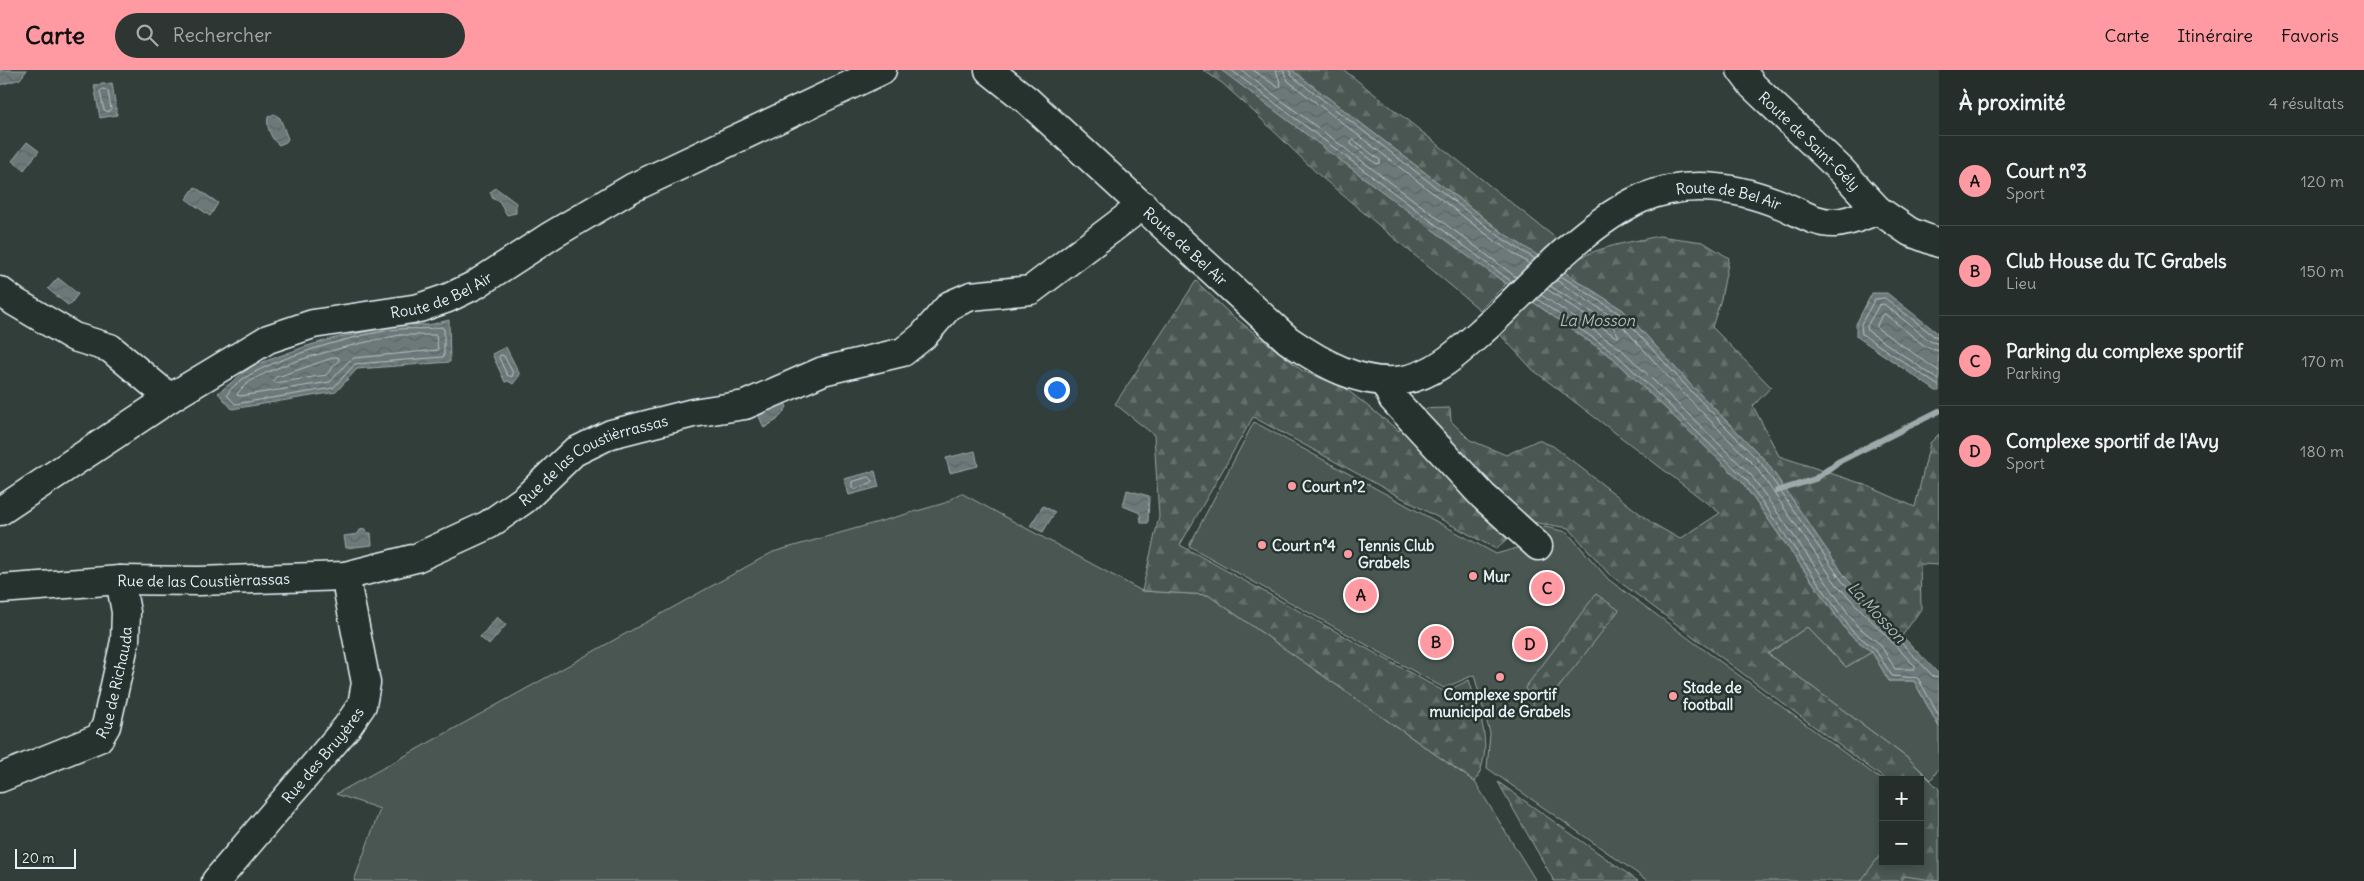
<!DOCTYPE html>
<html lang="fr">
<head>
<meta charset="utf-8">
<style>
  :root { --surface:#262e2b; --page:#2e3633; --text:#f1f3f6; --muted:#a4a8a9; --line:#424a47; --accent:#ff9aa2 }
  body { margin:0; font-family:Delius,sans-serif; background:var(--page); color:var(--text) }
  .controls { position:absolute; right:15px; bottom:15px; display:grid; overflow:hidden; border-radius:0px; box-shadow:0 2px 8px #0003 }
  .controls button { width:45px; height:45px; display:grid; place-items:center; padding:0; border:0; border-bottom:1px solid var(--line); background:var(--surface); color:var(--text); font:25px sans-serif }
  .scale { position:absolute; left:15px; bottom:12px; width:61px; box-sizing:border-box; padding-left:5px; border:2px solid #e8f1f8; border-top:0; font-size:14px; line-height:18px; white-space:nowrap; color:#e8f1f8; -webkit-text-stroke:4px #26332d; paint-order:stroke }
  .you { position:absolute; left:1056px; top:319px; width:18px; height:18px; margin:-12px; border:4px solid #fff; border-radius:50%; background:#1a73e8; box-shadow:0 0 0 8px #1a73e833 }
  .badge { display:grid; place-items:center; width:32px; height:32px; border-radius:50%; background:var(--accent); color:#111; font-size:16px; font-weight:700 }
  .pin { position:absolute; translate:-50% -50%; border:2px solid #fff; box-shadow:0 1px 5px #0006 }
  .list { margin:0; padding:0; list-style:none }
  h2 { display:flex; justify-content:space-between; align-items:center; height:65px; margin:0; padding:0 20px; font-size:21px }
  h2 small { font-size:16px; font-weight:400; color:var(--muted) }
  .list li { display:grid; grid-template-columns:32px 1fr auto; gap:15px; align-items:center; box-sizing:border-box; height:90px; padding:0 20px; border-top:1px solid var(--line) }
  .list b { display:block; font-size:19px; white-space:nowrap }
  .list p { margin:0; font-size:16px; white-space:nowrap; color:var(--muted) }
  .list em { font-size:16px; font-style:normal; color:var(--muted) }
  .icon { flex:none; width:28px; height:28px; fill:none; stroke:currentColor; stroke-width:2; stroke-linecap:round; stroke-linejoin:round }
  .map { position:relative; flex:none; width:1939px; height:811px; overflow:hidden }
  header { display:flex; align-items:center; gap:30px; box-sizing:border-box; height:70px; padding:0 25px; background:var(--accent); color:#111 }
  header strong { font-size:24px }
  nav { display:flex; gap:28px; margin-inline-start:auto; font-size:18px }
  .search { width:350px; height:45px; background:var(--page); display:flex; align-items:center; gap:12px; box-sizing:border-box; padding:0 18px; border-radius:28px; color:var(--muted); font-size:19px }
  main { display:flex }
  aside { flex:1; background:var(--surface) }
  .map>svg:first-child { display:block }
  .grass { fill:#495651; stroke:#98a4a4 }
  .forest { fill:url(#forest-firs); stroke:#98a4a4 }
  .water { fill:url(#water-waves); stroke:#9ea9ab }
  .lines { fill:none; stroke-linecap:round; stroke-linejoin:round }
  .shore { stroke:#b7c1c5; stroke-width:1 }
  .stream { stroke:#9ea9ab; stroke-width:6 }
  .minor-casing { stroke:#e8f1f8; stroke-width:31 }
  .minor { stroke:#26332d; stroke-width:28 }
  .poi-dot { fill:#ff9aa2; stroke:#26332d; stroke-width:2 }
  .labels { text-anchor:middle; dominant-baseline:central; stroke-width:5; stroke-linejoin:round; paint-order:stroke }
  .street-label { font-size:15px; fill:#e8f1f8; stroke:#26332d }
  .poi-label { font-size:15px; font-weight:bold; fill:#e8f1f8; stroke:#26332d; text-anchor:start }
  .water-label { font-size:16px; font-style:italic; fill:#b1bbbe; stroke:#26332d }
</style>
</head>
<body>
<header>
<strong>Carte</strong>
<div class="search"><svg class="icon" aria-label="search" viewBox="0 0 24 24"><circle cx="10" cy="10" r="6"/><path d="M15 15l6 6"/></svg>Rechercher</div>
<nav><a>Carte</a><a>Itinéraire</a><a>Favoris</a></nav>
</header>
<main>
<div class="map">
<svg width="1939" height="811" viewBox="0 0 1939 811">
  <defs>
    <pattern id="forest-firs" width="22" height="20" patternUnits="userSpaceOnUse" patternTransform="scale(1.25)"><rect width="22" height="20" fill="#495651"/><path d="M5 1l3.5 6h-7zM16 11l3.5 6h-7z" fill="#636f6b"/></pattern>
    <pattern id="water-waves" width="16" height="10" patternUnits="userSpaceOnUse" patternTransform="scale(1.25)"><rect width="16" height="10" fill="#6d7978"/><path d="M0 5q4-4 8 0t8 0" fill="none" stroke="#5b6363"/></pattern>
  </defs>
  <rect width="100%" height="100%" fill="#323e39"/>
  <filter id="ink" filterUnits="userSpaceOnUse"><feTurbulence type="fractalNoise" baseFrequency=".02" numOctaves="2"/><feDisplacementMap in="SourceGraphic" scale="10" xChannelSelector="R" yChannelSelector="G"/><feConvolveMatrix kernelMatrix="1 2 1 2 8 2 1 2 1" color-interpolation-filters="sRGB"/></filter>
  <g filter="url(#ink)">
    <!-- grass -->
    <g class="grass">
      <polygon points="1254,352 1496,484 1521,477 1540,456 1567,462 1609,510 1883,711 1883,792 1939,811 1648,811 1487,698 1490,663 1474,605 1444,618 1189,476"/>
      <polygon points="961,423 1142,521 1208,525 1475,712 1536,811 354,811 380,739 336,724 773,482 945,433"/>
      <polygon points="1807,557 1846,597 1872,582 1889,611 1914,611 1939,657 1939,698 1931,710 1910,690 1768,584"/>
    </g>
    <!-- forest -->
    <g class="forest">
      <polygon points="1203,0 1221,0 1227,4 1506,214 1480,240 1320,106 1254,42 1222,13"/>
      <polygon points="1292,0 1344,0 1562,173 1546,191 1506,165"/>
      <path d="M 1659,166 L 1703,172 L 1729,188 L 1721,229 L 1712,257 L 1771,317 L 1753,336 L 1779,386 L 1863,414 L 1915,437 L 1930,373 L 1939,364 L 1939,495 L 1920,494 L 1921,539 L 1902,566 L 1846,508 L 1765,390 L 1689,313 L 1623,240 L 1564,202 C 1580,178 1632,172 1659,166 Z"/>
      <path d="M 1196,211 L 1230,244 L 1303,301 L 1345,318 L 1399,361 L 1410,339 L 1450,338 L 1451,351 L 1470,370 L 1506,385 L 1538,370 L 1553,376 L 1652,453 L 1680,469 L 1720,443 L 1533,300 L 1496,260 L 1530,230 L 1613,288 L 1742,412 L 1849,564 L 1872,582 L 1846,597 L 1807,557 L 1768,584 L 1910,690 L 1939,719 L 1939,811 L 1904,806 L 1900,811 L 1861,811 L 1883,781 L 1883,792 L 1920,792 L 1920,710 L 1886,710 L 1609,504 L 1569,458 L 1526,451 L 1496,479 L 1253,347 L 1180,475 L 1445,622 L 1469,610 C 1480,646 1495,677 1475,712 L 1208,525 L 1142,521 L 1159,447 L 1154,365 L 1115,334 Z"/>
      <polygon points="1596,524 1619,540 1538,644 1525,618"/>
      <polygon points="1498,712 1638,811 1554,811"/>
    </g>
    <!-- water -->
    <g class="water">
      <polygon points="0,0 27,0 20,9 0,15"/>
      <polygon points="1221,0 1292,0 1506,165 1623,240 1689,313 1765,390 1846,508 1939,604 1939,657 1914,611 1889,611 1872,582 1849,564 1742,412 1613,288 1470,188"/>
      <polygon points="112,13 117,45 100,48 94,15"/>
      <path d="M 274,44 L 280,48 L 288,69 L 286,72 L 279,75 C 271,69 266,57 268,47 Z"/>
      <polygon points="27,72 39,81 24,100 12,91"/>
      <polygon points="195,117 218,133 210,146 186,129"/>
      <polygon points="496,118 516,133 516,143 507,145 499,131 493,129 490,122"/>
      <polygon points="58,208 78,224 69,236 48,219"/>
      <polygon points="1872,223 1887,223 1939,264 1939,321 1936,321 1856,266 1856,254"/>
      <polygon points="449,250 450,292 357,299 336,322 232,339 218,323 252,296 307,276 331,269 399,254 429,255"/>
      <polygon points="506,277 520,305 513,314 508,311 505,312 492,284"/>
      <polygon points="783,329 787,337 777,350 764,358 758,344"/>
      <polygon points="975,381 978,396 950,403 946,388"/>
      <polygon points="875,401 879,417 849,425 844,409"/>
      <polygon points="1127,420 1149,426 1148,453 1141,453 1140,443 1123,436"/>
      <polygon points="1043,436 1055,442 1043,462 1030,456"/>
      <polygon points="365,459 368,463 371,463 372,475 346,478 344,466 358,464 360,460"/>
      <polygon points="497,547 506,555 489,575 480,567"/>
    </g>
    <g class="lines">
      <!-- shore -->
      <g class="shore">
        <polyline points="1231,0 1512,212"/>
        <polyline points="1241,0 1516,207"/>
        <polyline points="1253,0 1279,18 1281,16 1276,0"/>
        <polyline points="1283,0 1288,11 1499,174 1530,194"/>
        <polyline points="1289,0 1292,6 1503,169 1535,189"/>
        <polygon points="103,19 108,21 111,39 109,42 104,40 100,22"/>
        <polygon points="1354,70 1380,90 1380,93 1377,94 1351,74 1351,71"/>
        <polyline points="1561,206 1620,244 1686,316 1761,393 1842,511 1933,606 1939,607"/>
        <polyline points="1547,219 1616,267 1619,266 1611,254 1550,216"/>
        <polyline points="1541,225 1621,279 1751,405 1857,556 1880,574 1895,599 1915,599 1915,596 1837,515 1756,397 1681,321 1616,249 1556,210"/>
        <polyline points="1537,229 1616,284 1746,409 1852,561 1875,579 1892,606 1918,608 1939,646"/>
        <path d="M 441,257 L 444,259 L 444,285 L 443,287 L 355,294 L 333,318 L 235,334 L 227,325 C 241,294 365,262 399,259 C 413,258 427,260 441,257 Z"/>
        <path d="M 400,265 L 436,265 L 438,280 L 354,288 L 348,292 L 330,312 L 240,326 L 237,325 C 249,296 369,271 400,265 Z"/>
        <polyline points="1939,267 1934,266 1885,228 1875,229 1861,254 1862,264 1939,316"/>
        <polyline points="1939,274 1930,271 1884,234 1879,235 1867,256 1868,261 1939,310"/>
        <polyline points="1939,281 1926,277 1885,244 1882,245 1877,255 1877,258 1939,301"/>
        <polygon points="501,285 504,286 513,303 512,307 507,305 499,288"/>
        <polygon points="336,287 339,288 339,290 326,305 276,313 273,311 275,308"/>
        <polygon points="870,407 873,411 871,414 855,419 852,417 852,412"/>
      </g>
      <!-- stream -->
      <polyline class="stream" points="1777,421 1815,409 1838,392 1939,341"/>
      <defs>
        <g id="minor">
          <path id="s1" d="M 989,0 L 1028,31 L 1288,270 C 1320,292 1362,317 1403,310 C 1438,305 1466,275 1491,253 C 1535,211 1586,153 1642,128 C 1688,109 1738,117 1782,135 C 1799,142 1816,154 1835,153 C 1851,152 1864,145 1878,140"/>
          <path id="s2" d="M 1741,0 L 1753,16 L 1841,100 L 1878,140 L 1910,162 L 1939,173"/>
          <polyline points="0,221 15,232 74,267 110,278 170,328"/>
          <polyline points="1384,311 1393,329 1483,426 1538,476"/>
          <path id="s3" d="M 0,441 L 170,328 L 268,269 L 313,254 L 419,238 L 448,228 L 475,215 L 552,165 L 632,118 L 882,0"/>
          <path id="s4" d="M 0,519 L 120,510 L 199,511 L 345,506 L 416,488 L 488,455 L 525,429 L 574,382 L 611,364 L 693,343 L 745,335 L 823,301 L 903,282 L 923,266 L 950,235 L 971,226 L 1031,220 L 1143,135"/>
          <path id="s5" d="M 0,708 L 99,668 L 106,656 L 125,571 L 126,542 L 120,510"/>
          <path id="s6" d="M 216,811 L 347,657 L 362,635 L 366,613 L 345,506"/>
        </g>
      </defs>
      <!-- minor casing -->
      <use href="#minor" class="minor-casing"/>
      <!-- minor -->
      <use href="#minor" class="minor"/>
    </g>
  </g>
  <!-- markers -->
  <g class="poi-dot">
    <circle cx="1292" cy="416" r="5"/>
    <circle cx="1262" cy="475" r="5"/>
    <circle cx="1348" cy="484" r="5"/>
    <circle cx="1473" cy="506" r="5"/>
    <circle cx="1500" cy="607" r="5"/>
    <circle cx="1673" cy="626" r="5"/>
  </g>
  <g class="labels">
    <!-- street labels -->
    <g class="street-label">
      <text stroke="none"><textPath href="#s2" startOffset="99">Route de Saint-Gély</textPath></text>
      <text stroke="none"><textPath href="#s1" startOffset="920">Route de Bel Air</textPath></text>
      <text stroke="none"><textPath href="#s1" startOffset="264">Route de Bel Air</textPath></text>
      <text stroke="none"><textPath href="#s3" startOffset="498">Route de Bel Air</textPath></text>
      <text stroke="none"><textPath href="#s4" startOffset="624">Rue de las Coustièrrassas</textPath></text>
      <text stroke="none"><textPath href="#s4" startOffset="204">Rue de las Coustièrrassas</textPath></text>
      <text stroke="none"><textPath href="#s5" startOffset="165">Rue de Richauda</textPath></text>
      <text stroke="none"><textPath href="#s6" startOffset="165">Rue des Bruyères</textPath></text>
    </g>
    <!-- poi labels -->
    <g class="poi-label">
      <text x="1302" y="416">Court n°2</text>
      <text x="1272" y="475">Court n°4</text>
      <text x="1358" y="475">Tennis Club<tspan x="1358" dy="17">Grabels</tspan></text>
      <text x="1483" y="506">Mur</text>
      <text x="1683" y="617">Stade de<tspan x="1683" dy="17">football</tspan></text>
      <text x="1500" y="624" text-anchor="middle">Complexe sportif<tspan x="1500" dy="17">municipal de Grabels</tspan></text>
    </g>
    <!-- water labels -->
    <g class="water-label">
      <text x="1597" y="250">La Mosson</text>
      <text transform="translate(1877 542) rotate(47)">La Mosson</text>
    </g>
  </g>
</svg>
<div class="controls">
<button>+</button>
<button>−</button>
</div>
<div class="scale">20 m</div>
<div class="you"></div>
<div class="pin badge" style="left:1361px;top:525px">A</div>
<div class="pin badge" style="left:1436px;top:572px">B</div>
<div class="pin badge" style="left:1547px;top:518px">C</div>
<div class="pin badge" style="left:1530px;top:574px">D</div>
</div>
<aside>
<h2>À proximité<small>4 résultats</small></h2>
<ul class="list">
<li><span class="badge">A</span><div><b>Court n°3</b><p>Sport</p></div><em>120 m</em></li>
<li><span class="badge">B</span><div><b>Club House du TC Grabels</b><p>Lieu</p></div><em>150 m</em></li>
<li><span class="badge">C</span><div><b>Parking du complexe sportif</b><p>Parking</p></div><em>170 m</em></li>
<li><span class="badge">D</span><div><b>Complexe sportif de l'Avy</b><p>Sport</p></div><em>180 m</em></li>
</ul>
</aside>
</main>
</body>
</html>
